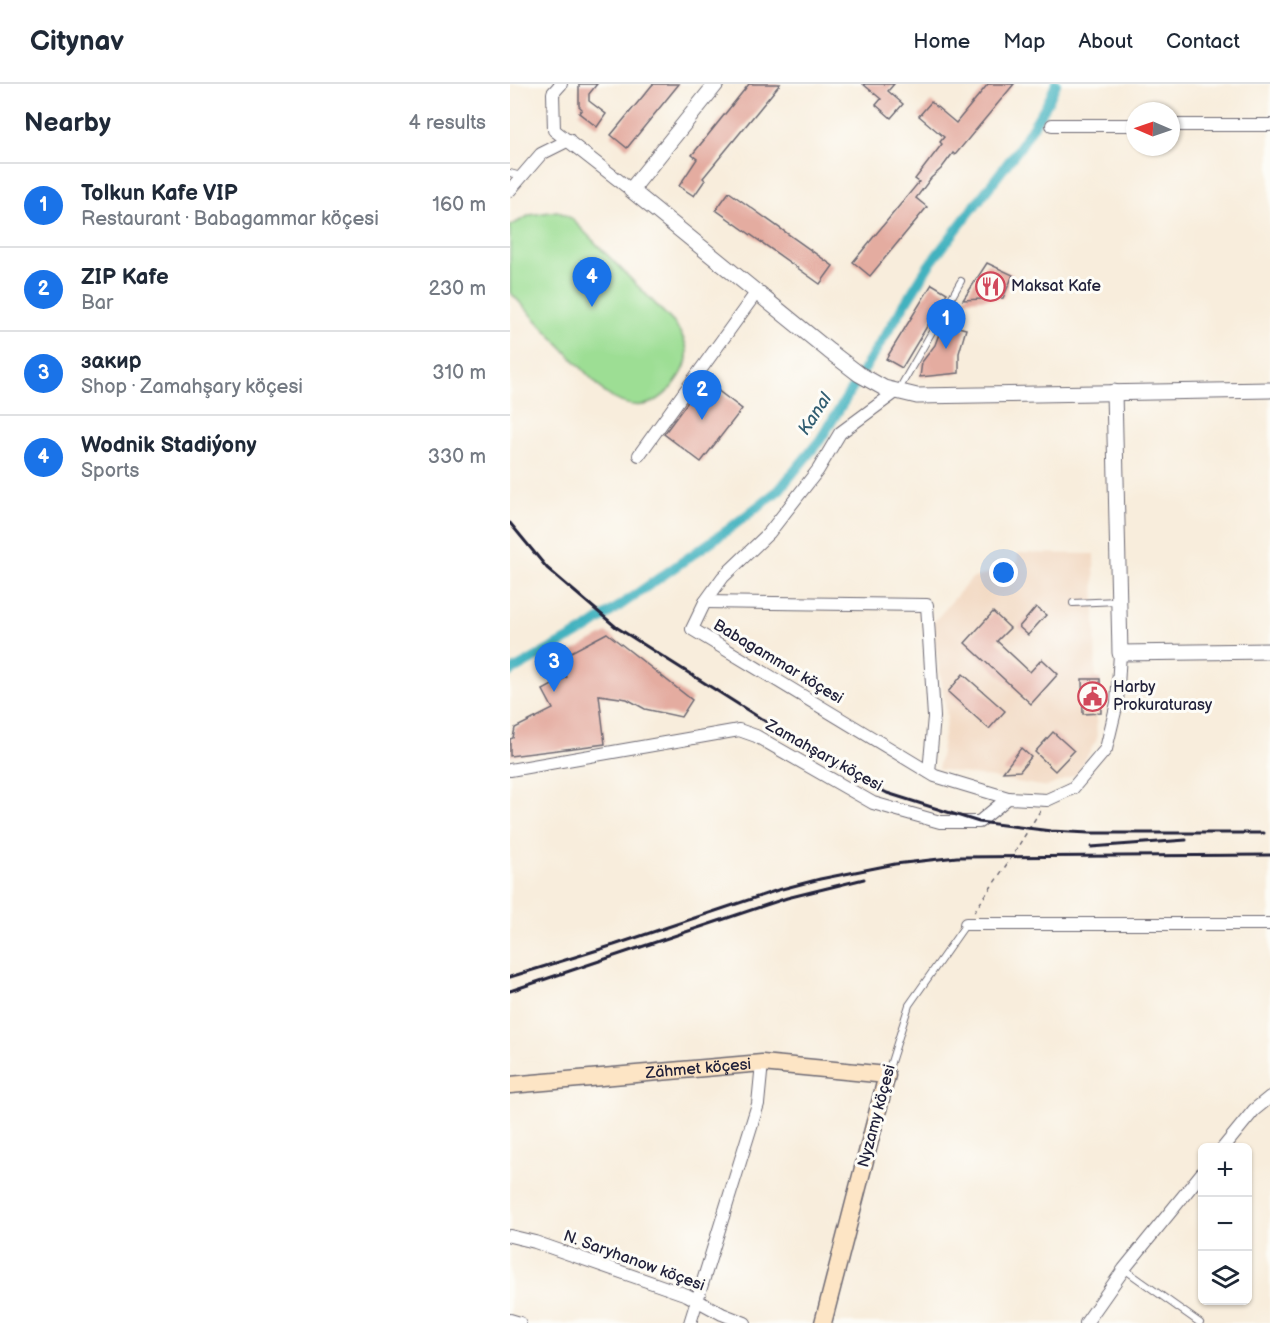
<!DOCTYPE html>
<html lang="en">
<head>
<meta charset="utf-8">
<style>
  :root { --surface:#fff; --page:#f2f2f3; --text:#1f2937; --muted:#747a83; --line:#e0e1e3; --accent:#1a73e8 }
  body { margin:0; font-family:"Balsamiq Sans",sans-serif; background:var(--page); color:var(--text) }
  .controls { position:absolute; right:18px; bottom:18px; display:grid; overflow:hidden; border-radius:9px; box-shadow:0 2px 4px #0004 }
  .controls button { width:54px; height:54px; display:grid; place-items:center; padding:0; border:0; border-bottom:2px solid var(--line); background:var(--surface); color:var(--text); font:30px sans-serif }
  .compass { position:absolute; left:616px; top:18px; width:54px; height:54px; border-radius:50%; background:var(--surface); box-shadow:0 2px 4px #0004; rotate:272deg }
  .you { position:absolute; left:494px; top:489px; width:21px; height:21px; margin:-15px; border:4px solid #fff; border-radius:50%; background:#1a73e8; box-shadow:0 0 0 9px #1a73e833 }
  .badge { display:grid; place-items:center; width:39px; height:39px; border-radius:50%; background:var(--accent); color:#fff; font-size:20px; font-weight:700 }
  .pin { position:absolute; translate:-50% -50px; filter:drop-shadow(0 2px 3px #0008) }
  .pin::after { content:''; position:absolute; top:32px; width:21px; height:18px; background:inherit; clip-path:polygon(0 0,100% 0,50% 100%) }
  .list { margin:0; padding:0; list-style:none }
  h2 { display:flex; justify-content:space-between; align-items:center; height:78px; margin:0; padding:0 24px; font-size:26px }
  h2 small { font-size:20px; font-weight:400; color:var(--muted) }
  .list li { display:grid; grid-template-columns:39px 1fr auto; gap:18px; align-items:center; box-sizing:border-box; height:84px; padding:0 24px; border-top:2px solid var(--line) }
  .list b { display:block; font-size:22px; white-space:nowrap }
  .list p { margin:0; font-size:20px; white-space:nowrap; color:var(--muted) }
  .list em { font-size:20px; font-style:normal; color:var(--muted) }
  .icon { flex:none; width:33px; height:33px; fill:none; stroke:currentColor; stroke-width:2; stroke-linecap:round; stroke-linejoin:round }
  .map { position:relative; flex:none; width:760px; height:1239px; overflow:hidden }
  header { display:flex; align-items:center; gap:36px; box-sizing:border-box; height:84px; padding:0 30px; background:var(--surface); border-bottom:2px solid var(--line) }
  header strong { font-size:28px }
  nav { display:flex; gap:33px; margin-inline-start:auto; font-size:21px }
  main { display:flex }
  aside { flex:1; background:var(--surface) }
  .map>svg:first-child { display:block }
  .built { fill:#f1d5bd }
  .green { fill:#9dde94; stroke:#608068; stroke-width:1.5 }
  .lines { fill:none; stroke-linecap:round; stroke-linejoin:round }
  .canal { stroke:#43b2bf; stroke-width:10 }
  .building { fill:#e4aca0 }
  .service-casing { stroke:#6d6973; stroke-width:8 }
  .minor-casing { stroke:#6d6973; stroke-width:14 }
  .tertiary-casing { stroke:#6d6973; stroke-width:17 }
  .secondary-casing { stroke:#6d6973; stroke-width:19 }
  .path { stroke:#6d6973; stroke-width:1.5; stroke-dasharray:4.5 4.5; stroke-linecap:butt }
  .service { stroke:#fff; stroke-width:6 }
  .minor { stroke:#fff; stroke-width:12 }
  .tertiary { stroke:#fff; stroke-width:15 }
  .secondary { stroke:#fde5c5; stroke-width:16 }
  .rail { stroke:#22223b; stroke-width:3 }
  .labels { text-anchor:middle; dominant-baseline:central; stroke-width:6; stroke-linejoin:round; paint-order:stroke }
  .poi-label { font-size:16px; fill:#22223b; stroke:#fdfcf7; text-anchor:start }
  .street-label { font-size:16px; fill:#22223b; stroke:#fdfcf7 }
  .water-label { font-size:18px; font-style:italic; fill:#2f5c70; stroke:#fdfcf7 }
</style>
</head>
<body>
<header>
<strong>Citynav</strong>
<nav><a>Home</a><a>Map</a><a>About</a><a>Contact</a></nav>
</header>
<main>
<aside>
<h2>Nearby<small>4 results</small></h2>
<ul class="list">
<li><span class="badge">1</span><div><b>Tolkun Kafe VIP</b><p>Restaurant · Babagammar köçesi</p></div><em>160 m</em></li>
<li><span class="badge">2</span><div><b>ZIP Kafe</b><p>Bar</p></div><em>230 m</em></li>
<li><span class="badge">3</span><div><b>закир</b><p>Shop · Zamahşary köçesi</p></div><em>310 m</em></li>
<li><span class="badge">4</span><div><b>Wodnik Stadiýony</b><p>Sports</p></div><em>330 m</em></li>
</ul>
</aside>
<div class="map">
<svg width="760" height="1239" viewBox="0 0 760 1239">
  <rect width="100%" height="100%" fill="#fdfcf7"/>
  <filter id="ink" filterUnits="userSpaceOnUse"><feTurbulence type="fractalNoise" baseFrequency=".0167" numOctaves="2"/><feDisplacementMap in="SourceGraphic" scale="12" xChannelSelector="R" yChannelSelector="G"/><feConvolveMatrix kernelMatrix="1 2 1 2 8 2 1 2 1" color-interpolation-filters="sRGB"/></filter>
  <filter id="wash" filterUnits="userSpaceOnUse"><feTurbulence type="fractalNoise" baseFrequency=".008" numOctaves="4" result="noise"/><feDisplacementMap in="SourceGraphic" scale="24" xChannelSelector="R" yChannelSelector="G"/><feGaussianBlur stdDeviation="1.35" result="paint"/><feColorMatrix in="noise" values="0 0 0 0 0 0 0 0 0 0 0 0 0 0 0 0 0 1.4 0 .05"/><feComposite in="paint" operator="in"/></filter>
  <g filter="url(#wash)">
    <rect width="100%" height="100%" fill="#f8eddc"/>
    <!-- built -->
    <polygon class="built" points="508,469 584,470 586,595 572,596 573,629 586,629 587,655 567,690 537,703 428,685 437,633 422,540 461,495 507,480"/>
    <!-- green -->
    <path class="green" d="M 47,127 L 61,134 L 164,239 C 170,248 177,258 177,269 C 178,279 173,288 168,295 C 148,324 124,330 95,309 L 0,208 L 0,142 L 20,131 Z"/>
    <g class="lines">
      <!-- canal -->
      <polyline class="canal" points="0,588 78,544 219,445 269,406 310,356 419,181 510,63 538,18 546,0"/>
    </g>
    <g id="blocks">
      <!-- building -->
      <g class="building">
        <polygon points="69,0 87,0 79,10 79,17 96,30 87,43 69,29 72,25 69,22"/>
        <polygon points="143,0 169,0 117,64 101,51"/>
        <polygon points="239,0 270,0 193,94 195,96 184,112 169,102 187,75 182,71"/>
        <polygon points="353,0 384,0 378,7 393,20 381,34 366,21 371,15"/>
        <polygon points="478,0 504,0 445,71 443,69 431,85 421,94 406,114 417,123 360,192 343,178 409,98 405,95 432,60 430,58 434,53 409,32 421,18 446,39"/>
        <polygon points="219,108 323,182 310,200 206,126"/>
        <polygon points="477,179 503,191 493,214 453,216"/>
        <polygon points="422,200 437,209 392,284 376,275"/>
        <polygon points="433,239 456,245 449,269 449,289 410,293 412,278 425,261"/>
        <polygon points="194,296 232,325 191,378 154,350"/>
        <polygon points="526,523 536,531 518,551 509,543"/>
        <polygon points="483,528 500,544 487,557 520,588 532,575 548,590 521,620 455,559"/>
        <polygon points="97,549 182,616 171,633 135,625 117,615 89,611 95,660 0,672 0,655 3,654 5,644 43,625 33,606 57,593 46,576"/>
        <polygon points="453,590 495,627 479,645 438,608"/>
        <polygon points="572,595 590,595 591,629 573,630"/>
        <polygon points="543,648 564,667 545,687 525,668"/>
        <polygon points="511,664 521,673 510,687 493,688"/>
      </g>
    </g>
  </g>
  <g filter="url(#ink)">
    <use href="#blocks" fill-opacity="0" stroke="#6d6973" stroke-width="1.5"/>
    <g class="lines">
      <defs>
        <g id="service">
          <polyline points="0,89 11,92"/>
          <polyline points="388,307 451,197"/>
          <polyline points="563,519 607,517"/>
          <polyline points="377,991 399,921 456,840"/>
          <polyline points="614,1185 690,1239"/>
        </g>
        <g id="minor">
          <polyline points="51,0 43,9 44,46 121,106"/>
          <polyline points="542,41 625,41"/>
          <polyline points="661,41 760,41"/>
          <polyline points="0,106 31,70 59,56"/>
          <polyline points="387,307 330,349 308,386 259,449 213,493 195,518 182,545 425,692 498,714 537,716 563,704 596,665 607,619 610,569"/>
          <polyline points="129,371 246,209"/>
          <polyline points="195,518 417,521 424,633 419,688"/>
          <polyline points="0,686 229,646 246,652 363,719 430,738 469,738 498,714"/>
          <polyline points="456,840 760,840"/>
          <polyline points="713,1064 744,1026 760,1013"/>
          <polyline points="0,1152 25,1158 177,1211 212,1230 235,1239"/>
          <polyline points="0,1236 10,1239"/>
          <polyline points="180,1239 248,1020 252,979"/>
          <polyline points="576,1239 614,1185 692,1089"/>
        </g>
        <g id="tertiary">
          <polyline points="206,0 121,106 319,267 349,290 374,304 407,312 760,306"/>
          <polyline points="604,308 610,569 760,567"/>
        </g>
        <g id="secondary">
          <path id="s1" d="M 0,1001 L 252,979 L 377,991 L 313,1239"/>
        </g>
      </defs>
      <!-- service casing -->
      <use href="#service" class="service-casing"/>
      <!-- minor casing -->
      <use href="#minor" class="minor-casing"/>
      <!-- tertiary casing -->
      <use href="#tertiary" class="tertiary-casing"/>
      <!-- secondary casing -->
      <use href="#secondary" class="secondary-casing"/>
      <!-- path -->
      <polyline class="path" points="464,828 499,777 530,727"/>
      <!-- service -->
      <use href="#service" class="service"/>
      <!-- minor -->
      <use href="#minor" class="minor"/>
      <!-- tertiary -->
      <use href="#tertiary" class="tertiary"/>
      <!-- secondary -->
      <use href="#secondary" class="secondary"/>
      <!-- rail -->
      <g class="rail">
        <polyline points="0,439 37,484 106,543 326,682 377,709 469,738 541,747 579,749 754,749"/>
        <polyline points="581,763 676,756"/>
        <polyline points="0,893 104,861 268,806 310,795 385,780 447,773 760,771"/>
        <polyline points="0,907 277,814 354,795"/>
      </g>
    </g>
  </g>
  <!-- icons -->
  <defs>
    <symbol id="restaurant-ring" viewBox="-11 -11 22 22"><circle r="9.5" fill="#fdfcf7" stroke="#d1495b" stroke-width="1.5"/><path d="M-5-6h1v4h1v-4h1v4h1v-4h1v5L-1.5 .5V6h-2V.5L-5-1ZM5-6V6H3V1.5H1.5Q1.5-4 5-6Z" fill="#d1495b"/></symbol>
    <symbol id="civic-ring" viewBox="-11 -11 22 22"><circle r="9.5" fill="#fdfcf7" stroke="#d1495b" stroke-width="1.5"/><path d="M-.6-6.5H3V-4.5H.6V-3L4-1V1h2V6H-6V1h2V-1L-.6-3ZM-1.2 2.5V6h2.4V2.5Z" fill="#d1495b"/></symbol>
  </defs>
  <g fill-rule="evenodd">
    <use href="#restaurant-ring" x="464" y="186" width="33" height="33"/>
    <use href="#civic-ring" x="566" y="596" width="33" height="33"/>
  </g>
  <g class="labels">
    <!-- poi labels -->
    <g class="poi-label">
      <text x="501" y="202">Maksat Kafe</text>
      <text x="603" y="603">Harby<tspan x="603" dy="18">Prokuraturasy</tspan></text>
    </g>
    <!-- street labels -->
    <g class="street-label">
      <text transform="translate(268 578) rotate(31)">Babagammar köçesi</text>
      <text transform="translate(314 672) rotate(29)">Zamahşary köçesi</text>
      <text stroke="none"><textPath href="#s1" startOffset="189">Zähmet köçesi</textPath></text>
      <text transform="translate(367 1032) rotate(-75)">Nyzamy köçesi</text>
      <text transform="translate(124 1177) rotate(20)">N. Saryhanow köçesi</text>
    </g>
    <!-- water labels -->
    <g class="water-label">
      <text transform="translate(305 330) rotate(-57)">Kanal</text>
    </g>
  </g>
</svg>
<div class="controls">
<button>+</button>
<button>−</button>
<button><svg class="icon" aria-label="layers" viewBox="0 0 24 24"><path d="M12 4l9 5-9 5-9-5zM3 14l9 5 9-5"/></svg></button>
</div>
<svg class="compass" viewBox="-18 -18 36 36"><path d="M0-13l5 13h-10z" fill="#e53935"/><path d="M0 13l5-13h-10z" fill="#747a83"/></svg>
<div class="you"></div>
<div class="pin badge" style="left:436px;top:265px">1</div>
<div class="pin badge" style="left:192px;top:336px">2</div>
<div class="pin badge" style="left:44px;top:608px">3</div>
<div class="pin badge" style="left:82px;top:223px">4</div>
</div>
</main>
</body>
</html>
